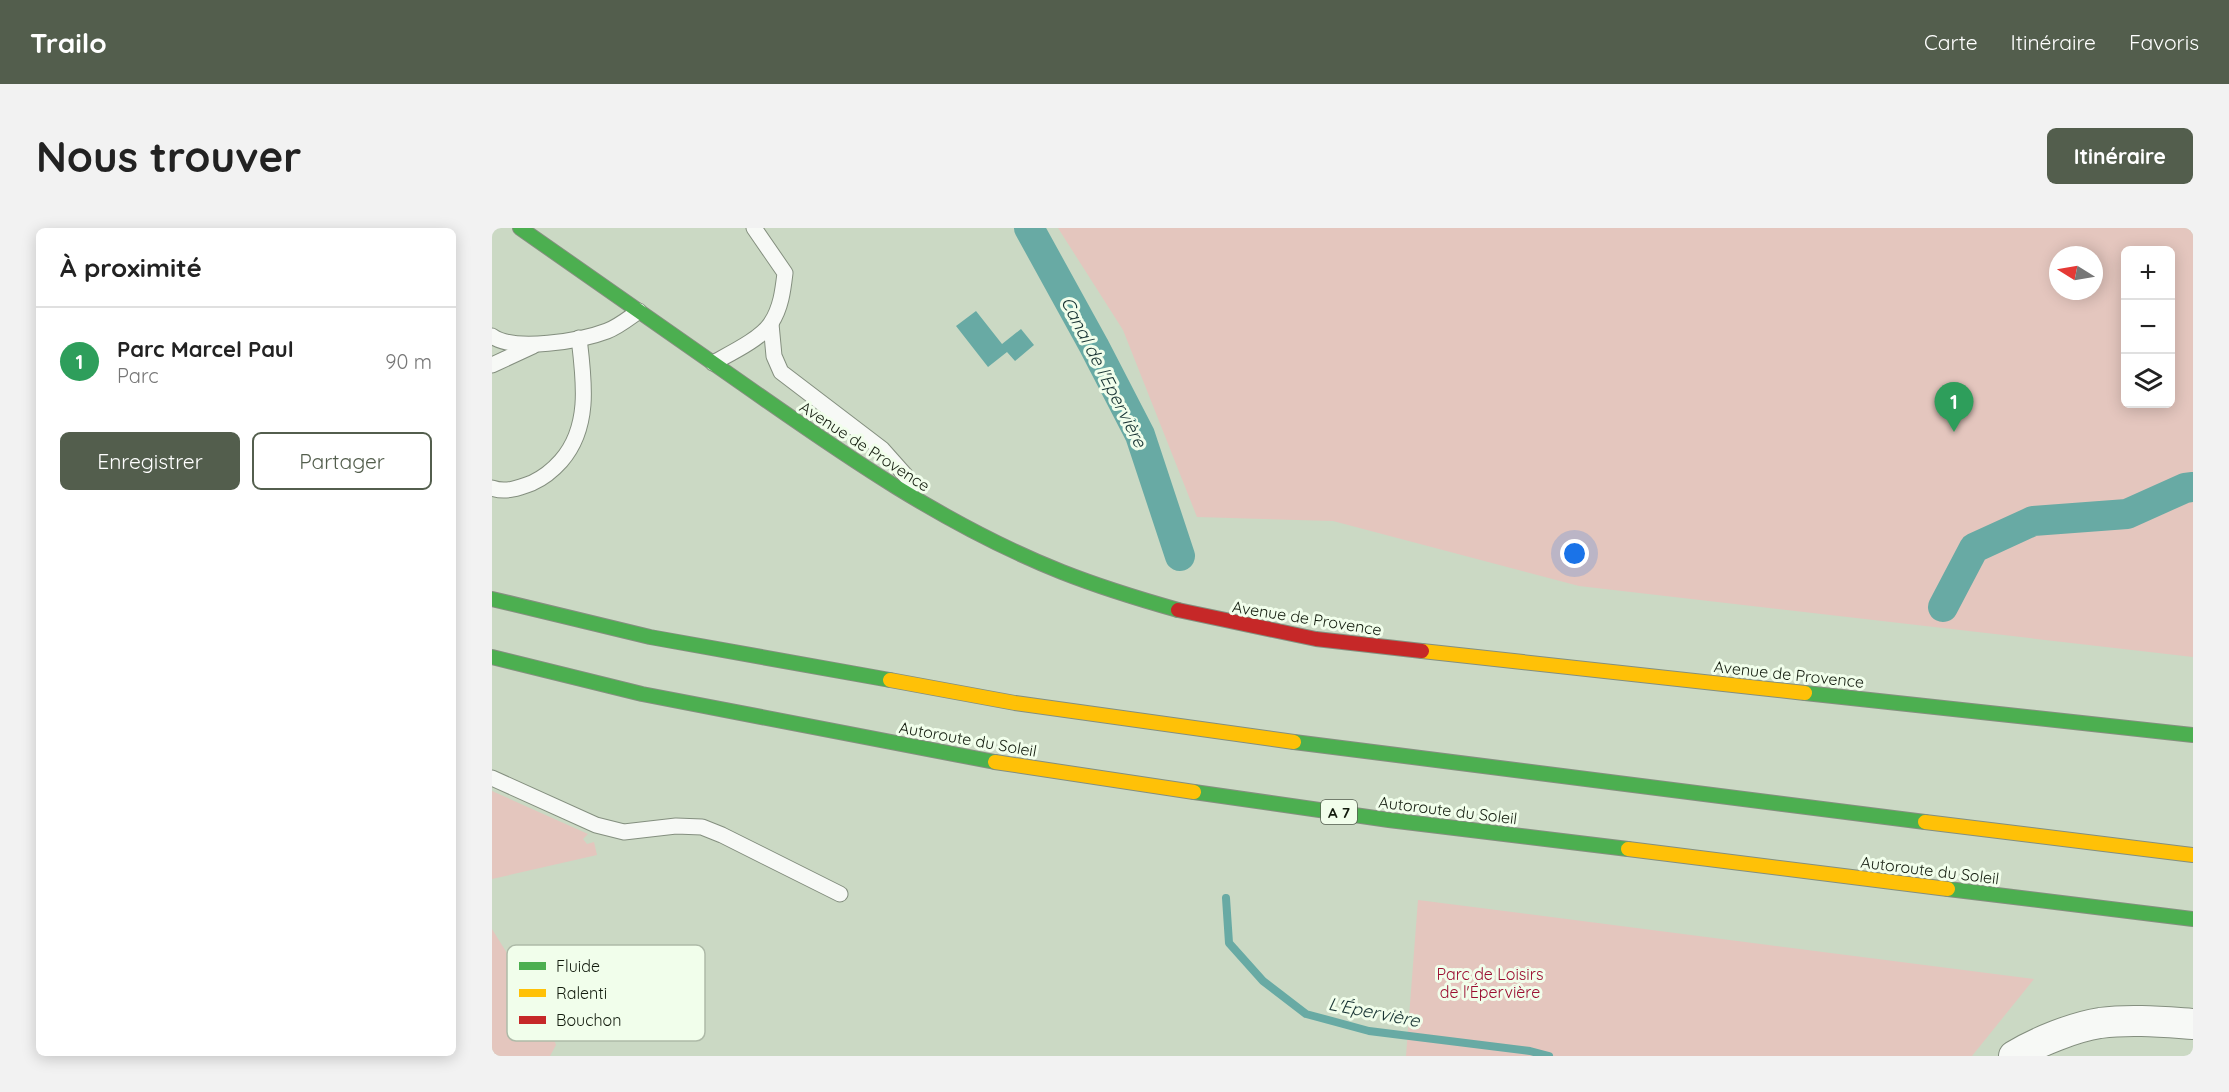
<!DOCTYPE html>
<html lang="fr">
<head>
<meta charset="utf-8">
<style>
  :root { --surface:#fff; --page:#f2f2f2; --text:#222; --muted:#767676; --line:#e0e0e0; --accent:#535e4d }
  body { margin:0; font-family:Quicksand,sans-serif; background:var(--page); color:var(--text) }
  .controls { position:absolute; right:18px; top:18px; display:grid; overflow:hidden; border-radius:9px; box-shadow:0 3px 15px #0003 }
  .controls button { width:54px; height:54px; display:grid; place-items:center; padding:0; border:0; border-bottom:2px solid var(--line); background:var(--surface); color:var(--text); font:30px sans-serif }
  .compass { position:absolute; left:1557px; top:18px; width:54px; height:54px; border-radius:50%; background:var(--surface); box-shadow:0 3px 15px #0003; rotate:281deg }
  .you { position:absolute; left:1083px; top:326px; width:21px; height:21px; margin:-15px; border:4px solid #fff; border-radius:50%; background:#1a73e8; box-shadow:0 0 0 9px #1a73e833 }
  .badge { display:grid; place-items:center; width:39px; height:39px; border-radius:50%; background:var(--accent); color:#fff; font-size:20px; font-weight:700 }
  .pin { position:absolute; translate:-50% -50px; filter:drop-shadow(0 2px 3px #0008) }
  .pin::after { content:''; position:absolute; top:32px; width:21px; height:18px; background:inherit; clip-path:polygon(0 0,100% 0,50% 100%) }
  .list { margin:0; padding:0; list-style:none }
  h2 { display:flex; justify-content:space-between; align-items:center; height:78px; margin:0; padding:0 24px; font-size:26px }
  h2 small { font-size:20px; font-weight:400; color:var(--muted) }
  .list li { display:grid; grid-template-columns:39px 1fr auto; gap:18px; align-items:center; box-sizing:border-box; height:108px; padding:0 24px; border-top:2px solid var(--line) }
  .list b { display:block; font-size:22px; white-space:nowrap }
  .list p { margin:0; font-size:20px; white-space:nowrap; color:var(--muted) }
  .list em { font-size:20px; font-style:normal; color:var(--muted) }
  .actions { display:flex; gap:12px; padding:18px 24px }
  .actions a { flex:1; padding:14px 0; border:2px solid var(--accent); border-radius:9px; text-align:center; font-size:21px; color:var(--accent) }
  .actions .main { background:var(--accent); color:#fff }
  .icon { flex:none; width:33px; height:33px; fill:none; stroke:currentColor; stroke-width:2; stroke-linecap:round; stroke-linejoin:round }
  .map { position:relative; flex:none; width:1701px; height:828px; overflow:hidden; border-radius:9px }
  header { display:flex; align-items:center; gap:36px; box-sizing:border-box; height:84px; padding:0 30px; background:var(--accent); color:#fff }
  header strong { font-size:28px }
  nav { display:flex; gap:33px; margin-inline-start:auto; font-size:21px }
  .intro { display:flex; align-items:center; justify-content:space-between; box-sizing:border-box; height:144px; padding:0 36px }
  h1 { margin:0; font-size:42px }
  .button { padding:15px 27px; border-radius:9px; background:var(--accent); color:#fff; font-size:21px; font-weight:700 }
  main { display:flex; gap:36px; padding:0 36px }
  aside { flex:1; background:var(--surface); border-radius:9px; box-shadow:0 3px 15px #0003 }
  .map>svg:first-child { display:block }
  .green { fill:#e4c6be; fill-rule:evenodd }
  .water { fill:#68aaa4 }
  .lines { fill:none; stroke-linecap:round; stroke-linejoin:round }
  .stream { stroke:#68aaa4; stroke-width:8 }
  .canal { stroke:#68aaa4; stroke-width:30 }
  .lane-casing { stroke:#848f7f; stroke-width:17 }
  .street-casing { stroke:#848f7f; stroke-width:32 }
  .fast-casing { stroke:#848f7f; stroke-width:16 }
  .slow-casing { stroke:#848f7f; stroke-width:16 }
  .jam-casing { stroke:#848f7f; stroke-width:16 }
  .lane { stroke:#f7f9f6; stroke-width:15 }
  .street { stroke:#f7f9f6; stroke-width:30 }
  .fast { stroke:#4caf50; stroke-width:14 }
  .slow { stroke:#ffc107; stroke-width:14 }
  .jam { stroke:#c62828; stroke-width:14 }
  .labels { text-anchor:middle; dominant-baseline:central; stroke-width:6; stroke-linejoin:round; paint-order:stroke }
  .shield { fill:#f1feeb; stroke:#555f50; stroke-width:1.5 }
  .shield-label { font-size:15px; font-weight:bold; fill:#121b0d }
  .street-label { font-size:16px; fill:#121b0d; stroke:#f1feeb }
  .park-label { font-size:16px; fill:#9b0f32; stroke:#f1feeb }
  .water-label { font-size:18px; font-style:italic; fill:#163232; stroke:#f1feeb }
  .key { fill:#f1feeb; stroke:#aebaa8; stroke-width:1.5 }
  .key-label { font-size:16px; fill:#121b0d }
</style>
</head>
<body>
<header>
<strong>Trailo</strong>
<nav><a>Carte</a><a>Itinéraire</a><a>Favoris</a></nav>
</header>
<div class="intro"><h1>Nous trouver</h1><a class="button">Itinéraire</a></div>
<main>
<aside>
<h2>À proximité<small></small></h2>
<ul class="list">
<li><span class="badge" style="background:#2e9e5b">1</span><div><b>Parc Marcel Paul</b><p>Parc</p></div><em>90 m</em></li>
</ul>
<div class="actions"><a class="main">Enregistrer</a><a>Partager</a></div>
</aside>
<div class="map">
<svg width="1701" height="828" viewBox="0 0 1701 828">
  <rect width="100%" height="100%" fill="#cbd9c4"/>
  <!-- green -->
  <g class="green">
    <path d="M 566,0 L 1701,0 L 1701,429 L 1087,358 L 841,293 L 705,289 L 631,102 ZM 1678,22 L 1678,176 L 1634,176 L 1634,22 ZM 1566,27 L 1602,27 L 1602,63 L 1566,63 Z"/>
    <polygon points="0,563 96,606 91,611 95,616 102,614 105,627 0,651"/>
    <polygon points="926,672 1542,751 1480,828 914,828"/>
    <polygon points="0,701 61,799 66,802 62,811 64,817 58,828 0,828"/>
  </g>
  <!-- water -->
  <polygon class="water" points="484,83 510,116 529,101 542,117 523,133 515,124 496,139 464,98"/>
  <g class="lines">
    <!-- stream -->
    <polyline class="stream" points="734,670 737,715 771,753 814,786 877,803 1038,823 1057,828"/>
    <!-- canal -->
    <g class="canal">
      <polyline points="537,0 602,118 648,207 688,328"/>
      <polyline points="1451,379 1482,320 1541,293 1635,286 1693,260 1701,259"/>
    </g>
    <defs>
      <g id="lane">
        <polyline points="279,96 282,128 289,144 390,221 422,257"/>
        <path d="M 0,108 C 22,124 89,113 115,103 C 126,99 137,90 147,83"/>
        <path d="M 221,135 C 237,126 269,111 279,95 C 289,80 291,62 293,45 L 262,0"/>
        <polyline points="0,137 41,118"/>
        <path d="M 0,260 C 13,265 27,260 40,255 C 51,250 61,242 69,233 C 99,199 92,152 87,110"/>
        <polyline points="0,550 104,597 132,604 184,598 210,599 230,607 348,666"/>
      </g>
      <path id="street" d="M 1522,828 C 1545,814 1582,799 1608,795 C 1639,791 1671,794 1701,796"/>
      <g id="fast">
        <path d="M 28,0 C 102,52 176,104 251,156 C 352,227 454,298 570,344 C 608,359 647,371 686,382"/>
        <polyline points="0,371 158,409 398,452"/>
        <polyline points="0,429 150,466 503,534"/>
        <polyline points="1313,465 1701,507"/>
        <polyline points="802,514 1433,594"/>
        <polyline points="702,564 897,592 1136,621"/>
        <polyline points="1456,661 1701,691"/>
      </g>
      <g id="slow">
        <polyline points="930,423 1313,465"/>
        <polyline points="398,452 523,475 802,514"/>
        <polyline points="503,534 702,564"/>
        <polyline points="1433,594 1701,627"/>
        <polyline points="1136,621 1456,661"/>
      </g>
      <polyline id="jam" points="686,382 824,411 930,423"/>
    </defs>
    <!-- lane casing -->
    <use href="#lane" class="lane-casing"/>
    <!-- street casing -->
    <use href="#street" class="street-casing"/>
    <!-- fast casing -->
    <use href="#fast" class="fast-casing"/>
    <!-- slow casing -->
    <use href="#slow" class="slow-casing"/>
    <!-- jam casing -->
    <use href="#jam" class="jam-casing"/>
    <!-- lane -->
    <use href="#lane" class="lane"/>
    <!-- street -->
    <use href="#street" class="street"/>
    <!-- fast -->
    <use href="#fast" class="fast"/>
    <!-- slow -->
    <use href="#slow" class="slow"/>
    <!-- jam -->
    <use href="#jam" class="jam"/>
  </g>
  <g class="labels">
    <!-- shield labels -->
    <rect class="shield" x="829" y="572" width="36" height="24" rx="4.5"/>
    <g class="shield-label">
      <text x="847" y="584">A 7</text>
    </g>
    <!-- street labels -->
    <g class="street-label">
      <text transform="translate(373 218) rotate(33)">Avenue de Provence</text>
      <text transform="translate(815 390) rotate(9)">Avenue de Provence</text>
      <text transform="translate(1297 446) rotate(6)">Avenue de Provence</text>
      <text transform="translate(476 511) rotate(10)">Autoroute du Soleil</text>
      <text transform="translate(956 582) rotate(7)">Autoroute du Soleil</text>
      <text transform="translate(1438 642) rotate(7)">Autoroute du Soleil</text>
    </g>
    <!-- park labels -->
    <g class="park-label">
      <text x="998" y="746">Parc de Loisirs<tspan x="998" dy="18">de l'Épervière</tspan></text>
    </g>
    <!-- water labels -->
    <g class="water-label">
      <text transform="translate(612 144) rotate(63)">Canal de l'Epervière</text>
      <text transform="translate(882 784) rotate(11)">L'Épervière</text>
    </g>
  </g>
  <!-- legend -->
  <rect x="15" y="717" width="198" height="96" rx="9" class="key"/>
  <rect x="27" y="734" width="27" height="8" fill="#4caf50"/>
  <rect x="27" y="761" width="27" height="8" fill="#ffc107"/>
  <rect x="27" y="788" width="27" height="8" fill="#c62828"/>
  <g class="key-label">
    <text x="64" y="744">Fluide</text>
    <text x="64" y="771">Ralenti</text>
    <text x="64" y="798">Bouchon</text>
  </g>
</svg>
<div class="controls">
<button>+</button>
<button>−</button>
<button><svg class="icon" aria-label="layers" viewBox="0 0 24 24"><path d="M12 4l9 5-9 5-9-5zM3 14l9 5 9-5"/></svg></button>
</div>
<svg class="compass" viewBox="-18 -18 36 36"><path d="M0-13l5 13h-10z" fill="#e53935"/><path d="M0 13l5-13h-10z" fill="#767676"/></svg>
<div class="you"></div>
<div class="pin badge" style="left:1462px;top:204px;background:#2e9e5b">1</div>
</div>
</main>
</body>
</html>
